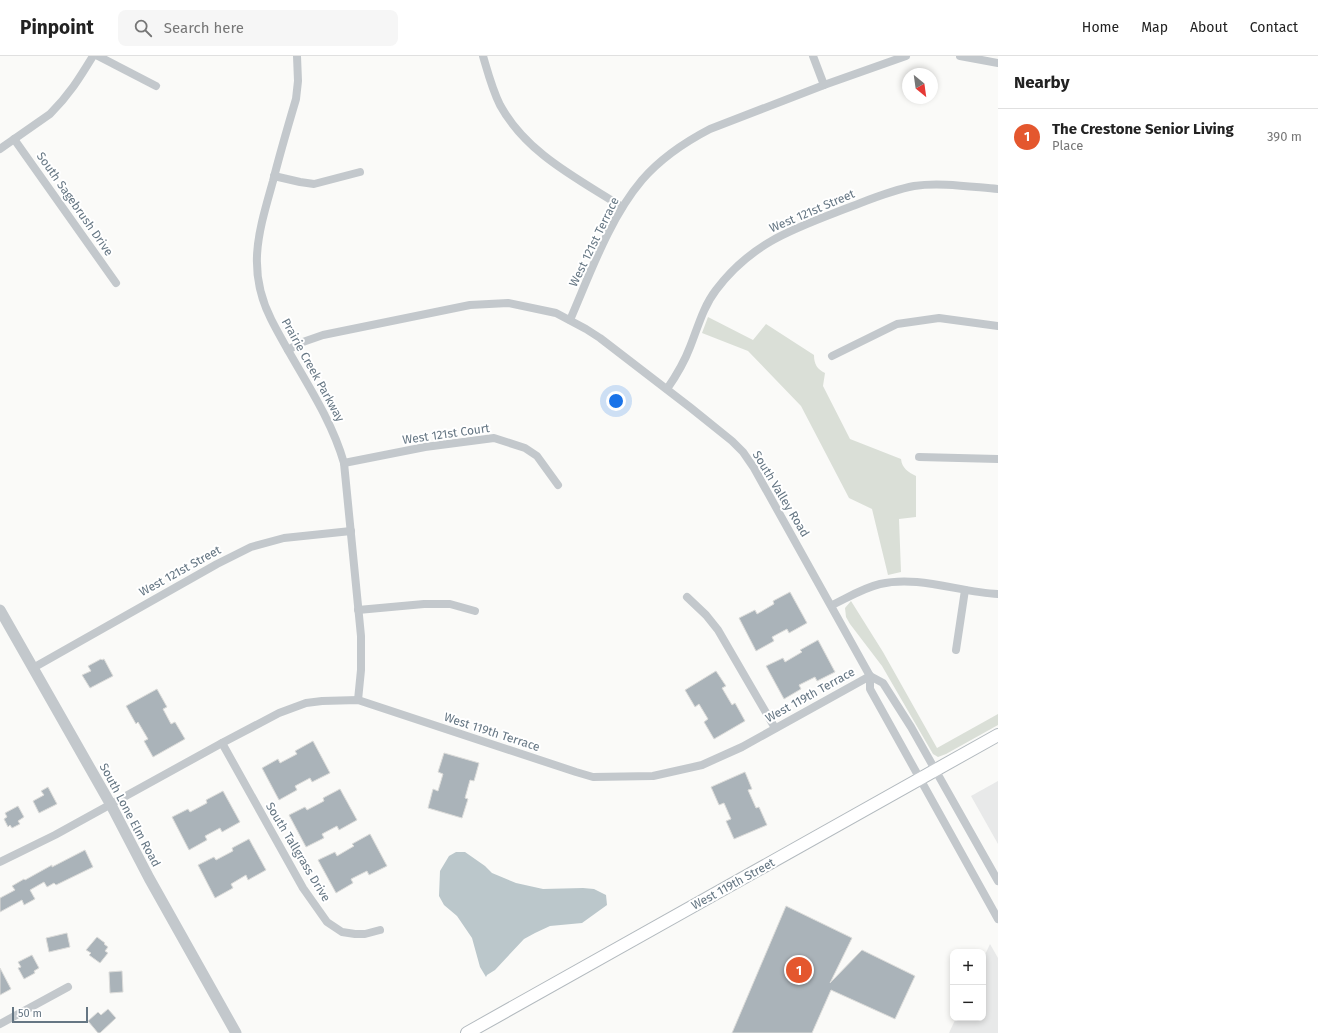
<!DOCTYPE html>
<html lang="en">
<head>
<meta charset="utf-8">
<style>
  :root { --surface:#fff; --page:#f6f6f6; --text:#222; --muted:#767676; --line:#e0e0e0; --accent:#e4572e }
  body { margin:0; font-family:"Fira Sans",sans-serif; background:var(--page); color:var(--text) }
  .controls { position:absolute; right:12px; bottom:12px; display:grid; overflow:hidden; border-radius:8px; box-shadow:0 2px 6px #0003 }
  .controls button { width:36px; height:36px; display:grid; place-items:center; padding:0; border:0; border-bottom:1px solid var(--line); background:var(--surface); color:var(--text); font:20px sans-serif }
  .compass { position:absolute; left:902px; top:12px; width:36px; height:36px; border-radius:50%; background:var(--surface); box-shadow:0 2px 6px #0003; rotate:151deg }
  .scale { position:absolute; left:12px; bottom:10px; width:76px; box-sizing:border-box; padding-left:4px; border:2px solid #657683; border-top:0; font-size:11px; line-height:14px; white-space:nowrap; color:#657683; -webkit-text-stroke:3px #fff; paint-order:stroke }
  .you { position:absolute; left:616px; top:345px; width:14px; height:14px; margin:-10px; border:3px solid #fff; border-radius:50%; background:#1a73e8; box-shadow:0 0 0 6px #1a73e833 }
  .badge { display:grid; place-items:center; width:26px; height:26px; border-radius:50%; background:var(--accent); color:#fff; font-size:13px; font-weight:700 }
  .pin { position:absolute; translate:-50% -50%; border:2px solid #fff; box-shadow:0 1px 4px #0006 }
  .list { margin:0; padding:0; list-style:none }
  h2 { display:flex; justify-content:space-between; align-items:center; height:52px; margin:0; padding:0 16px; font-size:17px }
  h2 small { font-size:13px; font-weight:400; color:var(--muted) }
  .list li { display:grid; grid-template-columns:26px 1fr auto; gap:12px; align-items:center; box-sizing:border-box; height:56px; padding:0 16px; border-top:1px solid var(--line) }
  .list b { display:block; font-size:15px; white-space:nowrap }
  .list p { margin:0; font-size:13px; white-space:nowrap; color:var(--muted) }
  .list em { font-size:13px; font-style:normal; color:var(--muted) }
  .icon { flex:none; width:22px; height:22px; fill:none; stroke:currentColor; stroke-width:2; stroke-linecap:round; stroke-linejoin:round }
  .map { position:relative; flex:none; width:998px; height:977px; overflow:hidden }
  header { display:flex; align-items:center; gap:24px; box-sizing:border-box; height:56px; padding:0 20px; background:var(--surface); border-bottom:1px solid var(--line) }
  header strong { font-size:19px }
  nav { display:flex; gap:22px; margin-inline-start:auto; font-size:14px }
  .search { width:280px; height:36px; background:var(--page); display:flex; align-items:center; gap:10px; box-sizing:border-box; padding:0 14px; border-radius:8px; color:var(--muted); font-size:15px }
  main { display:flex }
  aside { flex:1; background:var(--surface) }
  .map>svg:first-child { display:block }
  .built { fill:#e8e9e9 }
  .green { fill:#dadfd7 }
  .water { fill:#bbc7cb }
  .building { fill:#aab3b9; stroke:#dcdcda }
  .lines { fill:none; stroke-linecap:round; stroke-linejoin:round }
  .secondary-casing { stroke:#b3babf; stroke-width:14 }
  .minor { stroke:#c3c8cc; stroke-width:8 }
  .tertiary { stroke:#c3c8cc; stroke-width:11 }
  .secondary { stroke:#fff; stroke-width:12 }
  .labels { text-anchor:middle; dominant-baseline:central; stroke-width:4; stroke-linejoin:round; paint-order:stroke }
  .street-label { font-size:12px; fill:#657683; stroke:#fff }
</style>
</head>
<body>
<header>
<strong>Pinpoint</strong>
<div class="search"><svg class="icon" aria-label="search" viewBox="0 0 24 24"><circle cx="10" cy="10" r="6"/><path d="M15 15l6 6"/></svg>Search here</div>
<nav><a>Home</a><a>Map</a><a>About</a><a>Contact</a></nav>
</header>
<main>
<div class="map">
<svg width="998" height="977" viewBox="0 0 998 977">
  <rect width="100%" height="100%" fill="#fafaf8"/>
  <!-- built -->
  <g class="built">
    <polygon points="998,725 998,788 971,740"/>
    <polygon points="990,888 998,902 998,977 949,977 956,962 983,962 983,903"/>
  </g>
  <!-- green -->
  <g class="green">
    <path d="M 708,261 L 753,284 L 766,268 L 814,299 C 814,308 817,313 825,317 L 823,330 L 850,383 L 901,403 C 902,412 908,416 916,420 L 916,461 L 899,463 L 901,516 L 888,519 L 872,453 L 849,442 L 801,350 L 748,295 L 702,277 Z"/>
    <polygon points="851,545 883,596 937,692 998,658 998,669 946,698 938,701 933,698 882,610 850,568 846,561 845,552"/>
  </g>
  <!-- water -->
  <polygon class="water" points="456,796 465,796 485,810 492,817 516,827 543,833 583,832 594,833 606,839 607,849 582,867 550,870 535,877 524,883 495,914 487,919 486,921 480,911 472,882 457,860 444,849 439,840 440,815 449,800"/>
  <!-- building -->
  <g class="building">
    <polygon points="790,536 807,567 789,577 787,573 772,581 774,585 756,595 739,562 755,554 757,558 774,548 773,545"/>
    <polygon points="818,584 835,616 817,625 815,621 799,629 801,633 784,643 766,610 783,602 785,606 802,596 800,594"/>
    <polygon points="101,603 102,604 104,603 113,620 90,632 82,619 91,615 88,610"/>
    <polygon points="716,615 726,630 722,632 732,649 735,647 745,665 714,683 704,666 708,663 699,648 695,651 685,634"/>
    <polygon points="157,633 167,651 163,653 171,668 175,666 185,683 153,701 144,685 148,683 138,666 136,668 126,650"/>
    <polygon points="313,685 330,717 312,726 310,722 295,730 297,734 279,744 262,712 278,703 280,707 297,698 295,695"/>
    <polygon points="444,697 479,707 474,725 470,724 465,742 468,743 462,762 428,752 433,733 438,735 443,718 438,716"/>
    <polygon points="745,716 752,733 748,734 756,752 759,751 767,769 734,783 726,765 731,763 724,747 719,749 711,731"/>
    <polygon points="48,731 57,748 39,757 33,745 44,739 41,735"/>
    <polygon points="340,733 357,764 339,774 337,770 322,778 324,782 306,791 289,759 305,751 307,754 324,745 323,742"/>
    <polygon points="223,735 240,766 222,776 220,772 205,780 207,784 189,794 172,761 188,753 190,756 207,747 206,744"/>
    <polygon points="18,750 24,761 18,765 20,768 12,772 10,769 8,771 4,763 7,761 5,757"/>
    <polygon points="370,778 387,810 369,819 367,815 351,823 353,827 336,837 318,804 335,796 337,800 354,790 352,788"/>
    <polygon points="249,783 266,814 248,824 246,819 231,828 233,832 215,842 198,809 214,801 216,804 233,795 232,792"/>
    <polygon points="85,794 93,811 56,829 54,827 47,831 44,826 30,834 35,843 24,849 22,844 0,856 0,842 15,834 12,830 24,823 25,824 52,809 52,811"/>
    <polygon points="786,850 852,882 830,927 862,894 915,920 895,963 831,934 812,977 732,977"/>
    <polygon points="67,877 70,891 49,896 46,882"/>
    <polygon points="97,881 105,887 104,888 108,891 105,895 108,897 100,907 89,899 91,897 86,894"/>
    <polygon points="32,899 39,912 34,915 35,917 24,923 18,912 21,911 18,906"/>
    <polygon points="0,912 11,933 0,939"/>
    <polygon points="122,915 123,936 110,937 109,916"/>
    <polygon points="108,953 116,962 100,977 98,977 88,965 98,956 101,959"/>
  </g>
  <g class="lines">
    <defs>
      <polyline id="secondary" points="467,977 998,679"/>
    </defs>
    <!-- secondary casing -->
    <use href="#secondary" class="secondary-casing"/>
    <!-- minor -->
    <g class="minor">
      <polyline points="98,0 156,30"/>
      <path d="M 297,0 L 298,25 L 296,43 C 288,70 280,97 273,125 C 259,175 246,213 271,263 C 295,311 329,355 344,407 L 361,580 L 361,614 L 358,644"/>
      <path d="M 483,0 C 488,17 492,33 500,49 C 527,98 577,122 622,151"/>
      <polyline points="813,0 824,29"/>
      <polyline points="960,0 998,7"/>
      <polyline points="14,83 116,227"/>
      <path d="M 0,93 L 50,58 C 69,39 79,23 93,0"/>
      <polyline points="274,120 300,126 314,128 360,116"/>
      <path d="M 570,264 C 590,218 609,163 642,124 C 661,102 685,86 710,73 L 824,29 L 906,0"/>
      <polyline points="288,294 300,287 323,279 470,249 508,247 556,257 586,273 600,282 691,352 732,385 743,396 754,412 870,620 870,633 998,863"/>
      <polyline points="832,300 897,268 939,262 998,270"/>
      <path d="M 667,333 C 676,320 684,307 690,291 C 698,271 703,251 716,234 C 753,185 796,172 850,151 C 871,143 892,134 914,130 C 940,126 972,131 998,133"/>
      <polyline points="919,401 998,403"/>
      <polyline points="344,407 425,391 494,382 525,392 537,400 558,429"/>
      <polyline points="687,541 706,559 718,574 775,672"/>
      <path d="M 832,549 C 847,542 863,532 880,528 C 918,519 959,536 998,538"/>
      <polyline points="358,554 424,548 450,548 475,555"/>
      <polyline points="956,594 965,534"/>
      <polyline points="33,612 217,508 251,491 284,482 351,475"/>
      <polyline points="870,620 883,627 911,671 998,825"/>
      <polyline points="222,687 303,832 327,866 342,876 355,878 365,878 380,874"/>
      <polyline points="0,806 55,779 222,687 279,657 306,647 322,645 358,644 576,716 593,721 653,720 702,709 742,691 870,620"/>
      <polyline points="0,968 68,931"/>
    </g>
    <!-- tertiary -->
    <polyline class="tertiary" points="0,554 111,749 149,822 236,977"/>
    <!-- secondary -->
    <use href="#secondary" class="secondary"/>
  </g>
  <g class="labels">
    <!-- street labels -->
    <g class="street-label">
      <text transform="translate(75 148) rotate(55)">South Sagebrush Drive</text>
      <text transform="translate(812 155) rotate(-23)">West 121st Street</text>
      <text transform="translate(594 186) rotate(-64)">West 121st Terrace</text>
      <text transform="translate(313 314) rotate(61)">Prairie Creek Parkway</text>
      <text transform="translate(446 378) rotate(-8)">West 121st Court</text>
      <text transform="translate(781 438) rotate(59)">South Valley Road</text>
      <text transform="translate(180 515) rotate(-29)">West 121st Street</text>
      <text transform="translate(810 639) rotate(-29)">West 119th Terrace</text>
      <text transform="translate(492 676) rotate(18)">West 119th Terrace</text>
      <text transform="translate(130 759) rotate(62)">South Lone Elm Road</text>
      <text transform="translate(298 796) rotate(59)">South Tallgrass Drive</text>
      <text transform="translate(733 828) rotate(-29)">West 119th Street</text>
    </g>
  </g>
</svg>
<div class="controls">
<button>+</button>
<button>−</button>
</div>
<svg class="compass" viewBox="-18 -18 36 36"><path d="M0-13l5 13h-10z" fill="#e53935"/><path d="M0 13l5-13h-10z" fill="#767676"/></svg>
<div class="scale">50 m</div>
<div class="you"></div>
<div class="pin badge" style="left:799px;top:914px">1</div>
</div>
<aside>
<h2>Nearby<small></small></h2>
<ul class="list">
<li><span class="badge">1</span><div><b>The Crestone Senior Living</b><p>Place</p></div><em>390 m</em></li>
</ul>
</aside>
</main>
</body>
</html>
